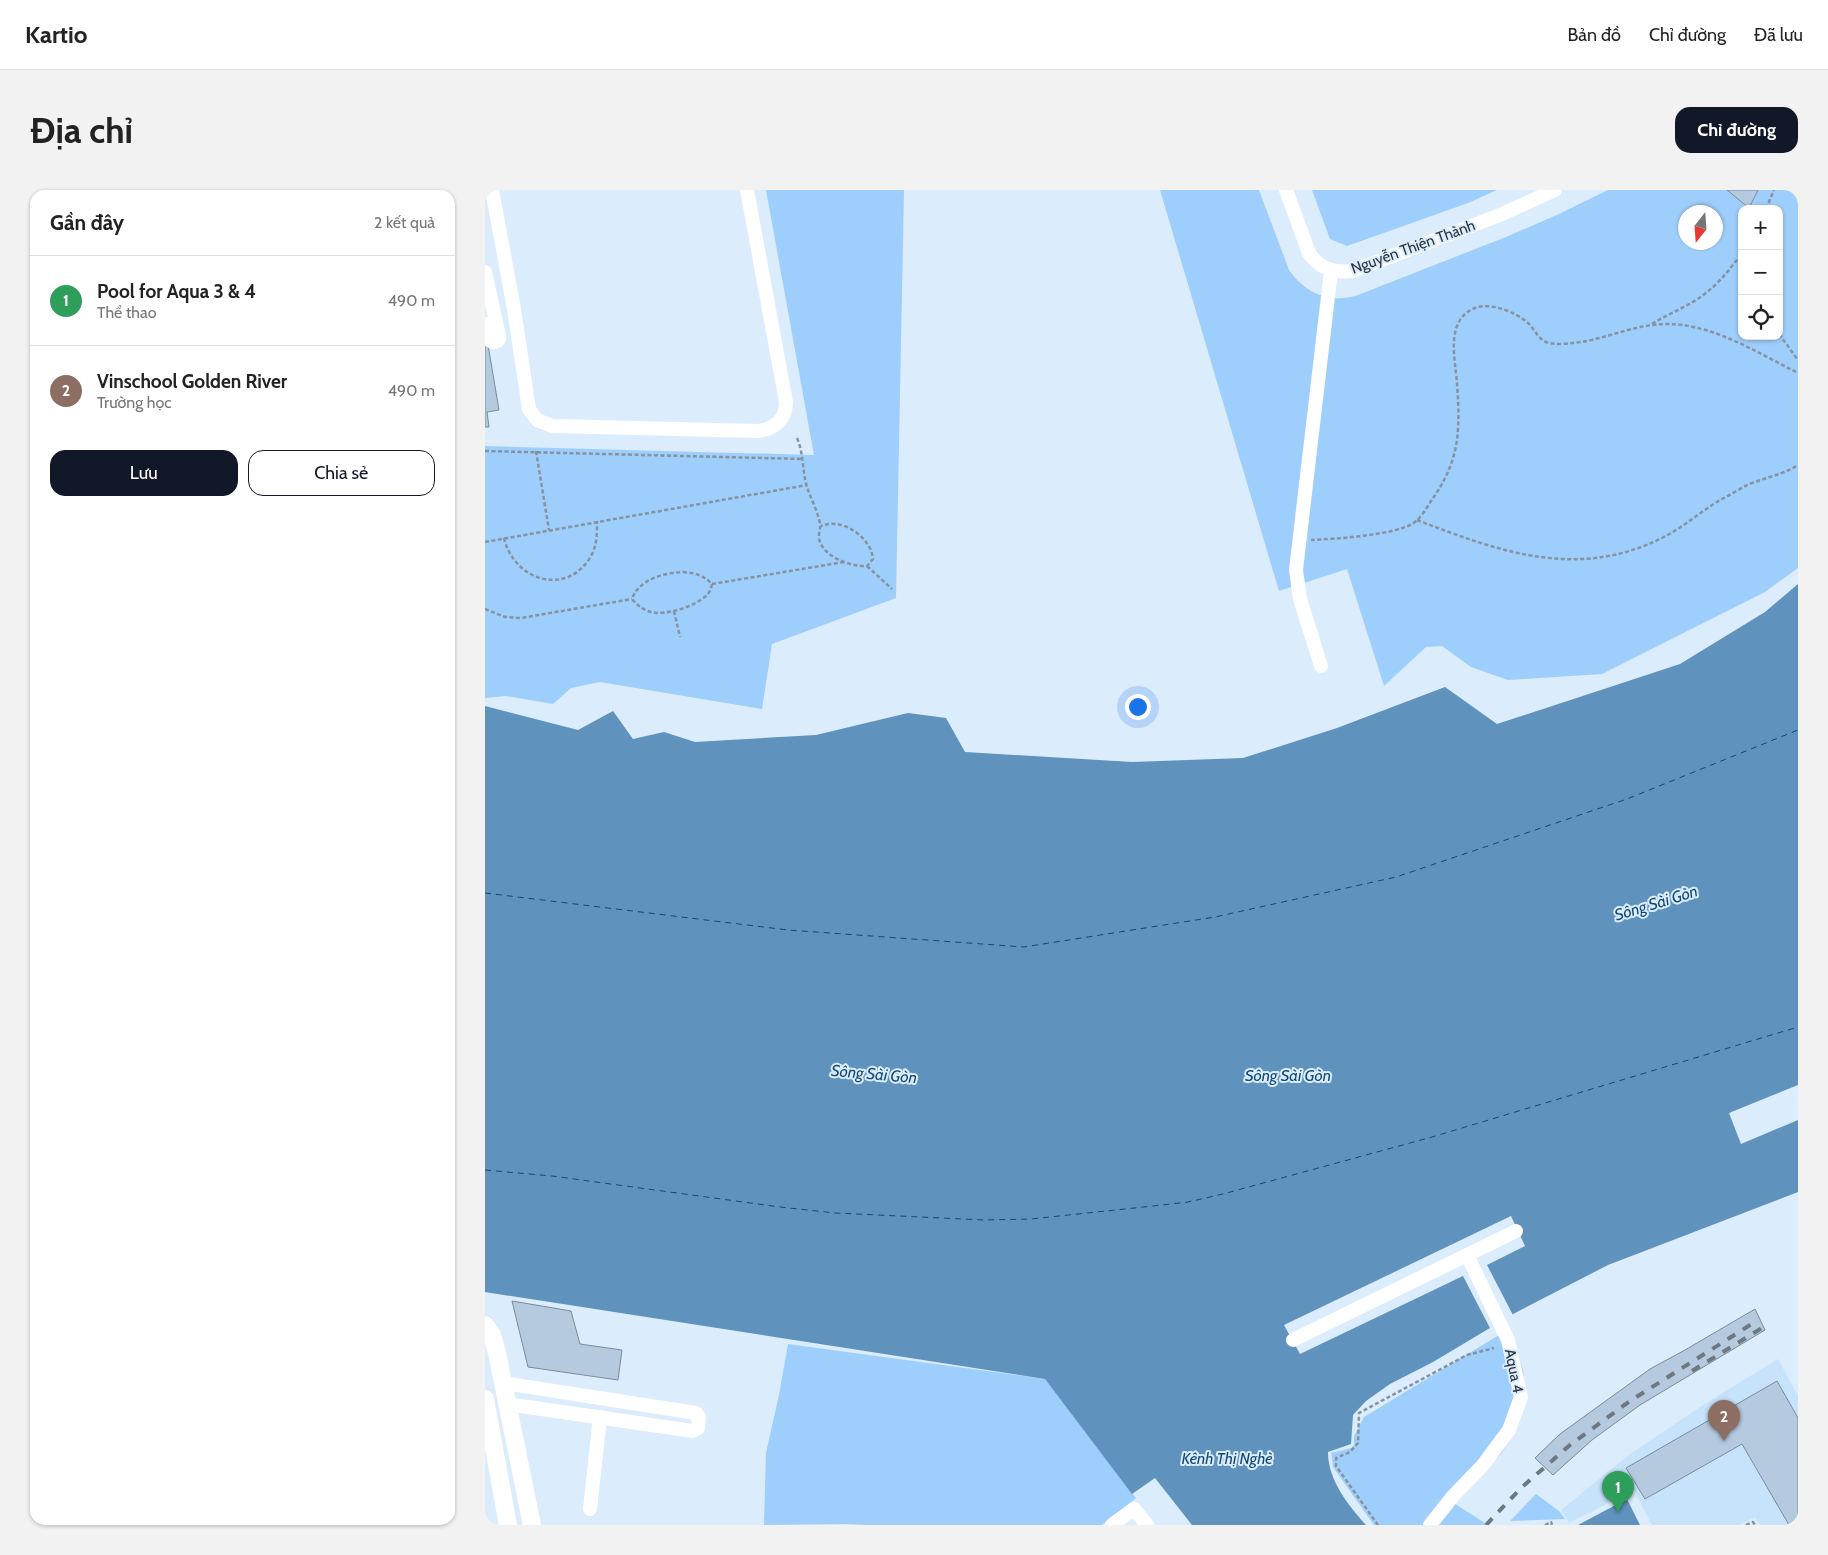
<!DOCTYPE html>
<html lang="vi">
<head>
<meta charset="utf-8">
<style>
  :root { --surface:#fff; --page:#f2f2f2; --text:#222; --muted:#767676; --line:#e0e0e0; --accent:#111827 }
  body { margin:0; font-family:Cabin,sans-serif; background:var(--page); color:var(--text) }
  .controls { position:absolute; right:15px; top:15px; display:grid; overflow:hidden; border-radius:10px; box-shadow:0 1px 4px #0004 }
  .controls button { width:45px; height:45px; display:grid; place-items:center; padding:0; border:0; border-bottom:1px solid var(--line); background:var(--surface); color:var(--text); font:25px sans-serif }
  .compass { position:absolute; left:1193px; top:15px; width:45px; height:45px; border-radius:50%; background:var(--surface); box-shadow:0 1px 4px #0004; rotate:197deg }
  .you { position:absolute; left:652px; top:516px; width:18px; height:18px; margin:-12px; border:4px solid #fff; border-radius:50%; background:#1a73e8; box-shadow:0 0 0 8px #1a73e833 }
  .badge { display:grid; place-items:center; width:32px; height:32px; border-radius:50%; background:var(--accent); color:#fff; font-size:16px; font-weight:700 }
  .pin { position:absolute; translate:-50% -41px; filter:drop-shadow(0 1px 2px #0008) }
  .pin::after { content:''; position:absolute; top:26px; width:18px; height:15px; background:inherit; clip-path:polygon(0 0,100% 0,50% 100%) }
  .list { margin:0; padding:0; list-style:none }
  h2 { display:flex; justify-content:space-between; align-items:center; height:65px; margin:0; padding:0 20px; font-size:21px }
  h2 small { font-size:16px; font-weight:400; color:var(--muted) }
  .list li { display:grid; grid-template-columns:32px 1fr auto; gap:15px; align-items:center; box-sizing:border-box; height:90px; padding:0 20px; border-top:1px solid var(--line) }
  .list b { display:block; font-size:19px; white-space:nowrap }
  .list p { margin:0; font-size:16px; white-space:nowrap; color:var(--muted) }
  .list em { font-size:16px; font-style:normal; color:var(--muted) }
  .actions { display:flex; gap:10px; padding:15px 20px }
  .actions a { flex:1; padding:11px 0; border:1px solid var(--accent); border-radius:15px; text-align:center; font-size:18px; color:var(--accent) }
  .actions .main { background:var(--accent); color:#fff }
  .icon { flex:none; width:28px; height:28px; fill:none; stroke:currentColor; stroke-width:2; stroke-linecap:round; stroke-linejoin:round }
  .map { position:relative; flex:none; width:1313px; height:1335px; overflow:hidden; border-radius:15px }
  header { display:flex; align-items:center; gap:30px; box-sizing:border-box; height:70px; padding:0 25px; background:var(--surface); border-bottom:1px solid var(--line) }
  header strong { font-size:24px }
  nav { display:flex; gap:28px; margin-inline-start:auto; font-size:18px }
  .intro { display:flex; align-items:center; justify-content:space-between; box-sizing:border-box; height:120px; padding:0 30px }
  h1 { margin:0; font-size:35px }
  .button { padding:12px 22px; border-radius:15px; background:var(--accent); color:#fff; font-size:18px; font-weight:700 }
  main { display:flex; gap:30px; padding:0 30px }
  aside { flex:1; background:var(--surface); border-radius:15px; box-shadow:0 1px 4px #0004 }
  .map>svg:first-child { display:block }
  .built { fill:#c7e3fc }
  .green { fill:#9ecefb; fill-rule:evenodd }
  .water { fill:#6092be }
  .pier { fill:#dbecfc }
  .lines { fill:none; stroke-linecap:round; stroke-linejoin:round }
  .ferry { stroke:#0f4874; stroke-width:1; stroke-dasharray:6 5; stroke-linecap:butt }
  .building { fill:#b5cade; stroke:#788c9e }
  .path { stroke:#86939f; stroke-width:2.5; stroke-dasharray:4 2.5; stroke-linecap:butt }
  .minor { stroke:#fff; stroke-width:14 }
  .major { stroke:#fff; stroke-width:18 }
  .rail { stroke:#6d7883; stroke-width:4; stroke-dasharray:9 9; stroke-linecap:butt }
  .labels { text-anchor:middle; dominant-baseline:central; stroke-width:4; stroke-linejoin:round; paint-order:stroke }
  .street-label { font-size:15px; fill:#2b333b; stroke:#dbecfc }
  .water-label { font-size:16px; font-style:italic; fill:#0f4874; stroke:#dbecfc }
</style>
</head>
<body>
<header>
<strong>Kartio</strong>
<nav><a>Bản đồ</a><a>Chỉ đường</a><a>Đã lưu</a></nav>
</header>
<div class="intro"><h1>Địa chỉ</h1><a class="button">Chỉ đường</a></div>
<main>
<aside>
<h2>Gần đây<small>2 kết quả</small></h2>
<ul class="list">
<li><span class="badge" style="background:#2e9e5b">1</span><div><b>Pool for Aqua 3 &amp; 4</b><p>Thể thao</p></div><em>490 m</em></li>
<li><span class="badge" style="background:#8d6e63">2</span><div><b>Vinschool Golden River</b><p>Trường học</p></div><em>490 m</em></li>
</ul>
<div class="actions"><a class="main">Lưu</a><a>Chia sẻ</a></div>
</aside>
<div class="map">
<svg width="1313" height="1335" viewBox="0 0 1313 1335">
  <rect width="100%" height="100%" fill="#dbecfc"/>
  <!-- built -->
  <polygon class="built" points="1293,1169 1313,1206 1313,1335 1275,1335 1270,1327 1254,1335 1167,1335 1149,1300 1084,1333 1076,1320 1145,1264 1218,1215"/>
  <!-- green -->
  <g class="green">
    <polygon points="281,0 419,0 411,408 287,454 277,519 115,492 86,498 68,514 21,506 0,508 0,256 329,265"/>
    <path d="M 675,0 L 774,0 L 804,80 C 821,104 845,114 873,105 L 1021,47 L 1074,24 L 1123,0 L 1313,0 L 1313,378 L 1280,402 L 1117,484 L 1023,490 L 986,477 L 957,456 L 941,457 L 899,496 L 862,379 L 794,401 ZM 1257,19 L 1294,19 L 1294,146 L 1257,146 ZM 1200,22 L 1230,22 L 1230,52 L 1200,52 Z"/>
    <polygon points="827,0 1012,0 983,13 862,56 845,49"/>
    <polygon points="1024,1139 1038,1180 1039,1190 1030,1242 1016,1264 967,1312 1003,1335 889,1335 848,1277 846,1263 866,1258 869,1255 869,1246 879,1227"/>
    <polygon points="303,1154 560,1189 651,1308 617,1335 381,1335 361,1334 279,1335 281,1263 294,1205"/>
    <polygon points="1051,1304 1074,1321 1080,1329 1025,1331"/>
  </g>
  <!-- water -->
  <g class="water">
    <path d="M 1313,394 L 1313,1002 L 1123,1075 L 1030,1123 L 948,1172 L 905,1194 L 881,1211 L 868,1225 L 866,1254 L 843,1262 C 843,1290 863,1315 881,1335 L 707,1335 L 670,1288 L 647,1304 L 560,1189 L 0,1102 L 0,516 L 93,540 L 128,521 L 148,549 L 179,542 L 210,552 L 331,545 L 423,523 L 461,528 L 480,562 L 647,572 L 758,568 L 852,538 L 960,497 L 1012,534 L 1195,474 L 1280,422 Z"/>
    <polygon points="1142,1309 1155,1335 1093,1335"/>
  </g>
  <!-- pier -->
  <g class="pier">
    <polygon points="1313,895 1313,930 1256,954 1244,923"/>
    <polygon points="1026,1026 1040,1056 1002,1075 1029,1127 1006,1140 978,1086 815,1164 799,1135"/>
  </g>
  <g class="lines">
    <!-- ferry -->
    <g class="ferry">
      <polyline points="0,703 303,740 539,757 730,727 911,687 1142,609 1313,540"/>
      <polyline points="0,980 67,986 295,1017 350,1023 499,1030 546,1029 668,1016 703,1012 738,1004 947,947 1313,837"/>
    </g>
  </g>
  <!-- building -->
  <g class="building">
    <polygon points="1242,0 1273,0 1264,18"/>
    <polygon points="0,137 14,220 2,222 4,237 0,237"/>
    <polygon points="27,1111 86,1121 95,1154 137,1160 133,1190 43,1177"/>
    <polygon points="1270,1119 1280,1140 1155,1215 1107,1250 1068,1285 1050,1268 1075,1244 1165,1179 1200,1160"/>
    <polygon points="1292,1191 1313,1228 1313,1335 1304,1335 1257,1254 1160,1309 1141,1278"/>
  </g>
  <g class="lines">
    <!-- path -->
    <g class="path">
      <polyline points="1281,19 1289,0"/>
      <path d="M 1167,134 C 1181,125 1197,119 1211,110 C 1230,98 1244,81 1257,63"/>
      <polyline points="1294,144 1313,170"/>
      <path d="M 312,248 C 319,264 317,281 322,297 C 326,309 333,322 335,334 C 336,339 333,344 334,349 C 338,367 366,377 382,376 L 388,369 C 386,347 357,327 336,336"/>
      <polyline points="0,261 318,269"/>
      <polyline points="51,261 64,340"/>
      <path d="M 932,330 C 1015,362 1092,390 1177,348 C 1199,337 1216,321 1237,309 C 1247,304 1257,297 1267,293 C 1283,287 1299,284 1313,275"/>
      <path d="M 19,348 C 30,394 87,407 108,362 C 112,353 112,342 112,331"/>
      <path d="M 826,350 C 850,349 908,345 927,334 C 936,329 942,317 948,308 C 963,287 972,264 973,238 C 974,223 973,208 972,193 C 970,168 960,130 990,118 C 1005,112 1031,122 1043,133 C 1049,138 1052,148 1061,152 C 1068,155 1079,154 1087,153 C 1115,151 1140,138 1168,135 C 1219,128 1269,161 1313,183"/>
      <polyline points="0,352 322,295"/>
      <polyline points="382,376 407,399"/>
      <path d="M 198,382 C 210,383 218,385 227,394 C 226,398 225,402 222,405 C 211,416 181,426 166,422 C 158,420 152,415 147,409 C 154,389 179,383 198,382 Z"/>
      <polyline points="227,394 359,372"/>
      <polyline points="0,419 20,427 36,428 147,409"/>
      <polyline points="189,421 195,447"/>
      <polyline points="893,1335 851,1276 851,1268 865,1262 873,1253 874,1223 982,1165 1009,1158"/>
      <polyline points="1060,1335 1066,1332 1067,1335"/>
      <polyline points="1261,1335 1268,1332 1270,1335"/>
    </g>
    <!-- minor -->
    <g class="minor">
      <path d="M 7,0 L 29,119 L 44,219 L 52,230 L 67,236 L 273,241 C 290,239 301,229 301,212 L 262,0"/>
      <path d="M 801,0 L 824,63 C 835,79 849,83 868,81 L 1015,25 L 1070,0"/>
      <path d="M 0,82 L 14,146 L 14,149 C 11,153 7,153 4,150 L 0,134"/>
      <polyline points="836,476 815,409 811,380 846,81"/>
      <polyline points="808,1150 1031,1041"/>
      <polyline points="18,1193 211,1223 214,1227 213,1238 208,1241 22,1214"/>
      <polyline points="105,1319 115,1227"/>
      <polyline points="627,1335 649,1319 662,1335"/>
      <polyline points="945,1335 968,1306 998,1275 1024,1240 1036,1207 1023,1150 982,1065"/>
    </g>
    <!-- major -->
    <g class="major">
      <polyline points="0,1135 7,1145 12,1163 47,1335"/>
      <polyline points="0,1209 23,1335"/>
    </g>
    <!-- rail -->
    <g class="rail">
      <polyline points="1207,1181 1277,1138"/>
      <polyline points="1001,1335 1036,1298 1085,1255 1145,1211 1273,1130"/>
    </g>
  </g>
  <g class="labels">
    <!-- street labels -->
    <g class="street-label">
      <text transform="translate(928 57) rotate(-20)">Nguyễn Thiện Thành</text>
      <text transform="translate(1029 1181) rotate(79)">Aqua 4</text>
    </g>
    <!-- water labels -->
    <g class="water-label">
      <text transform="translate(1171 713) rotate(-17)">Sông Sài Gòn</text>
      <text transform="translate(389 884) rotate(5)">Sông Sài Gòn</text>
      <text x="803" y="885">Sông Sài Gòn</text>
      <text x="742" y="1268">Kênh Thị Nghè</text>
    </g>
  </g>
</svg>
<div class="controls">
<button>+</button>
<button>−</button>
<button><svg class="icon" aria-label="locate" viewBox="0 0 24 24"><circle cx="12" cy="12" r="6"/><path d="M12 2v4M12 18v4M2 12h4M18 12h4"/></svg></button>
</div>
<svg class="compass" viewBox="-18 -18 36 36"><path d="M0-13l5 13h-10z" fill="#e53935"/><path d="M0 13l5-13h-10z" fill="#767676"/></svg>
<div class="you"></div>
<div class="pin badge" style="left:1133px;top:1322px;background:#2e9e5b">1</div>
<div class="pin badge" style="left:1239px;top:1251px;background:#8d6e63">2</div>
</div>
</main>
</body>
</html>
